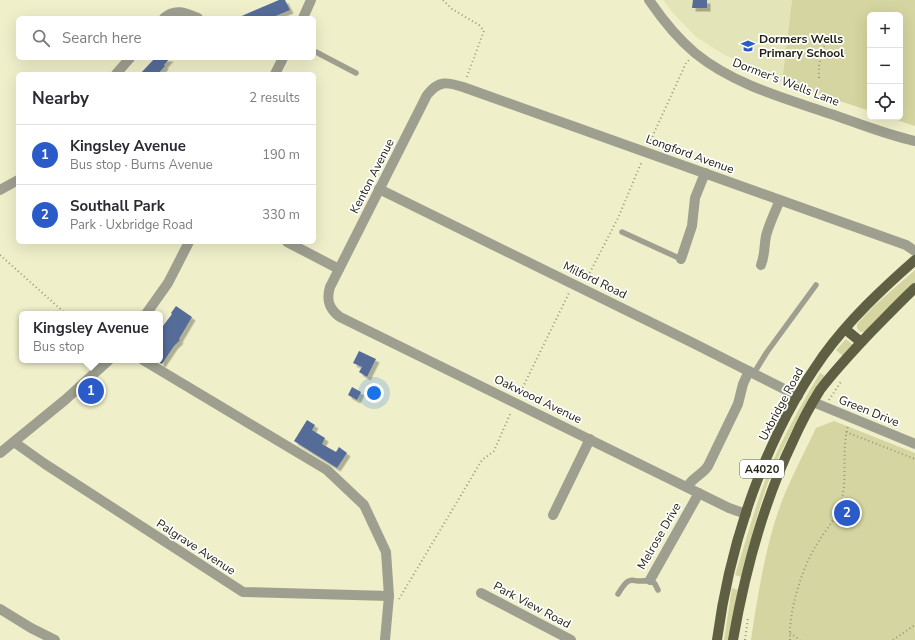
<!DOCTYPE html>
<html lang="en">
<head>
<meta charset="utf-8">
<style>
  :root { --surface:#fff; --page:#f7f7f7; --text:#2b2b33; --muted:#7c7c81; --line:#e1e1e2; --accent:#2a5bc9 }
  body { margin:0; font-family:"Nunito Sans",sans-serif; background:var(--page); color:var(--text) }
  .controls { position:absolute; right:12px; top:12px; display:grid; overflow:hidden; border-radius:6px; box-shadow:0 4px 16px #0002 }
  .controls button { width:36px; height:36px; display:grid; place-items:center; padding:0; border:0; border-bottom:1px solid var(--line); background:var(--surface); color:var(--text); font:20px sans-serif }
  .you { position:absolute; left:374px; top:393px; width:14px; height:14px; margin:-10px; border:3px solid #fff; border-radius:50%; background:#1a73e8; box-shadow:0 0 0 6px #1a73e833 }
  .badge { display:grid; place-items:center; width:26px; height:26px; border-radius:50%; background:var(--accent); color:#fff; font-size:13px; font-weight:700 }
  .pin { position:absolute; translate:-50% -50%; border:2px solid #fff; box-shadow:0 1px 4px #0006 }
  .popup { position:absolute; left:19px; top:311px; width:144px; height:52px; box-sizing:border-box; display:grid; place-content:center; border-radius:6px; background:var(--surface); filter:drop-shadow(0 1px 3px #0005); font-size:13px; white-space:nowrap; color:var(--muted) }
  .popup b { font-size:15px; color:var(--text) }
  .popup::after { content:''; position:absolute; left:50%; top:100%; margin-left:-8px; border:8px solid transparent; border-top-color:var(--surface) }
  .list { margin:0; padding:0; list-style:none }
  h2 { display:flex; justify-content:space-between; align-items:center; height:52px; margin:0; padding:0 16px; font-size:17px }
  h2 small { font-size:13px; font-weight:400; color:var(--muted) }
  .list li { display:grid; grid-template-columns:26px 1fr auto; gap:12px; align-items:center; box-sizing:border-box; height:60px; padding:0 16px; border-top:1px solid var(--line) }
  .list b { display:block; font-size:15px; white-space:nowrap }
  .list p { margin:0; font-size:13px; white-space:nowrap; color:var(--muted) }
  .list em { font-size:13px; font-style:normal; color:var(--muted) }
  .icon { flex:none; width:22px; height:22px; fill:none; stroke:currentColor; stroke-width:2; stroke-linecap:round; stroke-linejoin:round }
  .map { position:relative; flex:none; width:915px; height:640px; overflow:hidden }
  .search { position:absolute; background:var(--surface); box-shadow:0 4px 16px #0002; left:16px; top:16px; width:300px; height:44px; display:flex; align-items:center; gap:10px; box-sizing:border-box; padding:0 14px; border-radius:6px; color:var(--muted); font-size:15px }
  .panel { position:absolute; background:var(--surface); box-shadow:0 4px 16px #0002; left:16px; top:72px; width:300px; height:172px; border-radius:6px }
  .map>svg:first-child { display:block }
  .built { fill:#e3e4b7 }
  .green { fill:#d5d5a1 }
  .building { fill:#556c99; filter:url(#shadow) }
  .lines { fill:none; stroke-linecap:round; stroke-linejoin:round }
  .path { stroke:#98987d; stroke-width:2; stroke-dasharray:1 3; stroke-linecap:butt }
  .service { stroke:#9e9f8f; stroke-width:5.5 }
  .minor { stroke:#9e9f8f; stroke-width:10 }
  .tertiary { stroke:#9e9f8f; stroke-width:10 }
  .primary { stroke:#5f5f44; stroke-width:10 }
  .labels { text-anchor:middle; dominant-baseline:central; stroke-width:3.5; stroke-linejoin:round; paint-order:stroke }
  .shield { fill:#fff; stroke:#65655b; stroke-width:1 }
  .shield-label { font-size:11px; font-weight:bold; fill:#232315 }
  .poi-label { font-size:12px; font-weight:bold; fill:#232315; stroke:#fff; text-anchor:start }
  .street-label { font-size:12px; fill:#232315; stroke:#fff }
</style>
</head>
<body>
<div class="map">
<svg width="915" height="640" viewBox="0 0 915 640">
  <defs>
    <filter id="shadow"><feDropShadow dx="3.5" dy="3.5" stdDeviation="0" flood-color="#0004"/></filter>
  </defs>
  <rect width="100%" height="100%" fill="#efefca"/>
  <!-- built -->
  <polygon class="built" points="663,0 792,0 782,82 723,54 696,37 673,13"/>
  <!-- green -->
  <g class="green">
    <polygon points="792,0 915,0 915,126 887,117 900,117 900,15 870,15 870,111 782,82"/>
    <polygon points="915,270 915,284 865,332 860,332 857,328 857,324 874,306"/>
    <polygon points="846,339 853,345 843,356 836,350"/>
    <path d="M 820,373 L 825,376 C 804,407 786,439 772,473 C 758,506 751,542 741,577 L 735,575 C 746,541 755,506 768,473 C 782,438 801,405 820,373 Z"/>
    <path d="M 834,421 L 915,453 L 915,640 L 751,640 C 758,593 767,535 786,491 C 795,470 806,449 816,428 Z"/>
    <polygon points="732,588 739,590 729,640 724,640"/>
  </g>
  <!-- building -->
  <g class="building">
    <polygon points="279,0 285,0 290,10 271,18 237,18"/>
    <polygon points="693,0 707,0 707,8 692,8"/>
    <polygon points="155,58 170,58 164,65 165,66 158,74 140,74"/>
    <polygon points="176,306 192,317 179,339 180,340 174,346 162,364 160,363 160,330 172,314 171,313"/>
    <polygon points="359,351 376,359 367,377 359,372 362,367 353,363"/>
    <polygon points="352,387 361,392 357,400 348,395"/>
    <polygon points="307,420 315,425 312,430 325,438 322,444 336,452 339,447 347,453 337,468 294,441"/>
  </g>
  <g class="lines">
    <!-- path -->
    <g class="path">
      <polyline points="443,0 452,9 479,25 484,31 466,79"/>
      <path d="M 819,78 C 818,60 822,50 830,34"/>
      <polyline points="649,144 686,63 689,60"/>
      <polyline points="0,255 66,314"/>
      <polyline points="586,280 618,218 642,161"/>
      <polyline points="519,395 569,293"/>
      <polyline points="829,400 842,380"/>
      <polyline points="846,432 915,459"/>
      <polyline points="399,599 482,460 494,451 511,412"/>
      <polyline points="790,633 800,640"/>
      <polyline points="745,640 748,618"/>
      <path d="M 790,640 C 788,613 802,567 817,544 C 825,530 837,519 841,502 C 848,478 841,451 848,426"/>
      <polyline points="893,640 915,625"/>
    </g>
    <!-- service -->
    <g class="service">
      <polyline points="314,51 356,73"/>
      <polyline points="622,232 681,259"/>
      <polyline points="754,373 767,352 816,285"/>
      <path d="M 618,594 C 632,571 630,585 650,580 L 655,584 L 658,590"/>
    </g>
    <!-- minor -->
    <g class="minor">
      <path d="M 164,18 C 175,8 186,13 198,18"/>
      <polyline points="303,18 311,0"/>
      <polyline points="116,74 130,58"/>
      <polyline points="275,74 283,58"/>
      <polyline points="379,189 693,343 798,396"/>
      <polyline points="0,190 18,180"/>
      <polyline points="287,242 339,269"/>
      <polyline points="681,259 692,226 695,198 705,173"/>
      <path d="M 761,265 C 765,255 764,246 766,236 C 769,224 775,212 780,200"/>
      <polyline points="146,314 168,283 189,242"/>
      <polyline points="143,360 327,470 364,505 386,552 389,596 385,640"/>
      <polyline points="813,402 915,444"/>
      <polyline points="14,442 45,464 243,592 389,596"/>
      <polyline points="0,453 65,400 109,360"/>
      <path d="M 687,487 C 693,477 703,474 708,466 L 738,404 L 743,384 L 749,371"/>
      <path d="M 746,514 L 729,508 L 340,317 C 329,309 326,300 330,287 L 427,95 C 439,80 447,82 463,87 L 906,245 L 915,251"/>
      <polyline points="553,515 590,439"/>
      <polyline points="650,580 699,493"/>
      <polyline points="481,593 571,640"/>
      <polyline points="0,609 31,628 55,640"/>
    </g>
    <!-- tertiary -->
    <path class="tertiary" d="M 649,0 C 662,19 677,38 695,53 C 734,85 787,99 834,115 C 860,124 887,135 915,141"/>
    <!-- primary -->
    <g class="primary">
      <polyline points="845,329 861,342"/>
      <path d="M 717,640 C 730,542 765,437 823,356 C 849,320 882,289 915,260"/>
      <path d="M 733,640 C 745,572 763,503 793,441 C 801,423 810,406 820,390 C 835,370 853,351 870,333 C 885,318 899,303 915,288"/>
    </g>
  </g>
  <!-- icons -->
  <defs>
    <symbol id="school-bare" viewBox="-9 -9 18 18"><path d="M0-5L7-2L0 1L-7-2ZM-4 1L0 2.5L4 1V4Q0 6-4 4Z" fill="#2a5bc9" stroke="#fff" stroke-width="2.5" paint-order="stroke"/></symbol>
  </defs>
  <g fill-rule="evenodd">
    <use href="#school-bare" x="738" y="36" width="20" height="20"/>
  </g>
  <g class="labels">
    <!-- shield labels -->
    <rect class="shield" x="740" y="460" width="44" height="18" rx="3"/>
    <g class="shield-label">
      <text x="762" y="469">A4020</text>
    </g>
    <!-- poi labels -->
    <g class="poi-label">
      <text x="759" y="39">Dormers Wells<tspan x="759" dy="14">Primary School</tspan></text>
    </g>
    <!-- street labels -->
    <g class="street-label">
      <text transform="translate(786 82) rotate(21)">Dormer's Wells Lane</text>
      <text transform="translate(690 154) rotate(20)">Longford Avenue</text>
      <text transform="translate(372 176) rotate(-63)">Kenton Avenue</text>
      <text transform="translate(595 280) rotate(26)">Milford Road</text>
      <text transform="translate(538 399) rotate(26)">Oakwood Avenue</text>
      <text transform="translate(781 404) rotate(-62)">Uxbridge Road</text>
      <text transform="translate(869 411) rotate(22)">Green Drive</text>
      <text transform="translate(659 536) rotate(-60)">Melrose Drive</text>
      <text transform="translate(196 547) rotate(33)">Palgrave Avenue</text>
      <text transform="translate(532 605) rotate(28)">Park View Road</text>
    </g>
  </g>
</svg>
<div class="controls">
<button>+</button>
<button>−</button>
<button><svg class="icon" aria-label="locate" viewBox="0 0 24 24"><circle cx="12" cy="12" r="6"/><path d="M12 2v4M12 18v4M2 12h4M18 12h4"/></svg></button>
</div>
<div class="you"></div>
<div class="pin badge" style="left:91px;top:391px">1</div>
<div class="popup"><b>Kingsley Avenue</b>Bus stop</div>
<div class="pin badge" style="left:847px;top:513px">2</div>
<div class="search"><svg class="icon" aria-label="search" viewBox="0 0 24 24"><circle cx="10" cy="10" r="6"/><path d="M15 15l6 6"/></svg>Search here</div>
<section class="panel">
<h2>Nearby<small>2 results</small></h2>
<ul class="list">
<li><span class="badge">1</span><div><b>Kingsley Avenue</b><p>Bus stop · Burns Avenue</p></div><em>190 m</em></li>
<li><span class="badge">2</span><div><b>Southall Park</b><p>Park · Uxbridge Road</p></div><em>330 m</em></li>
</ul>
</section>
</div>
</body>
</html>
